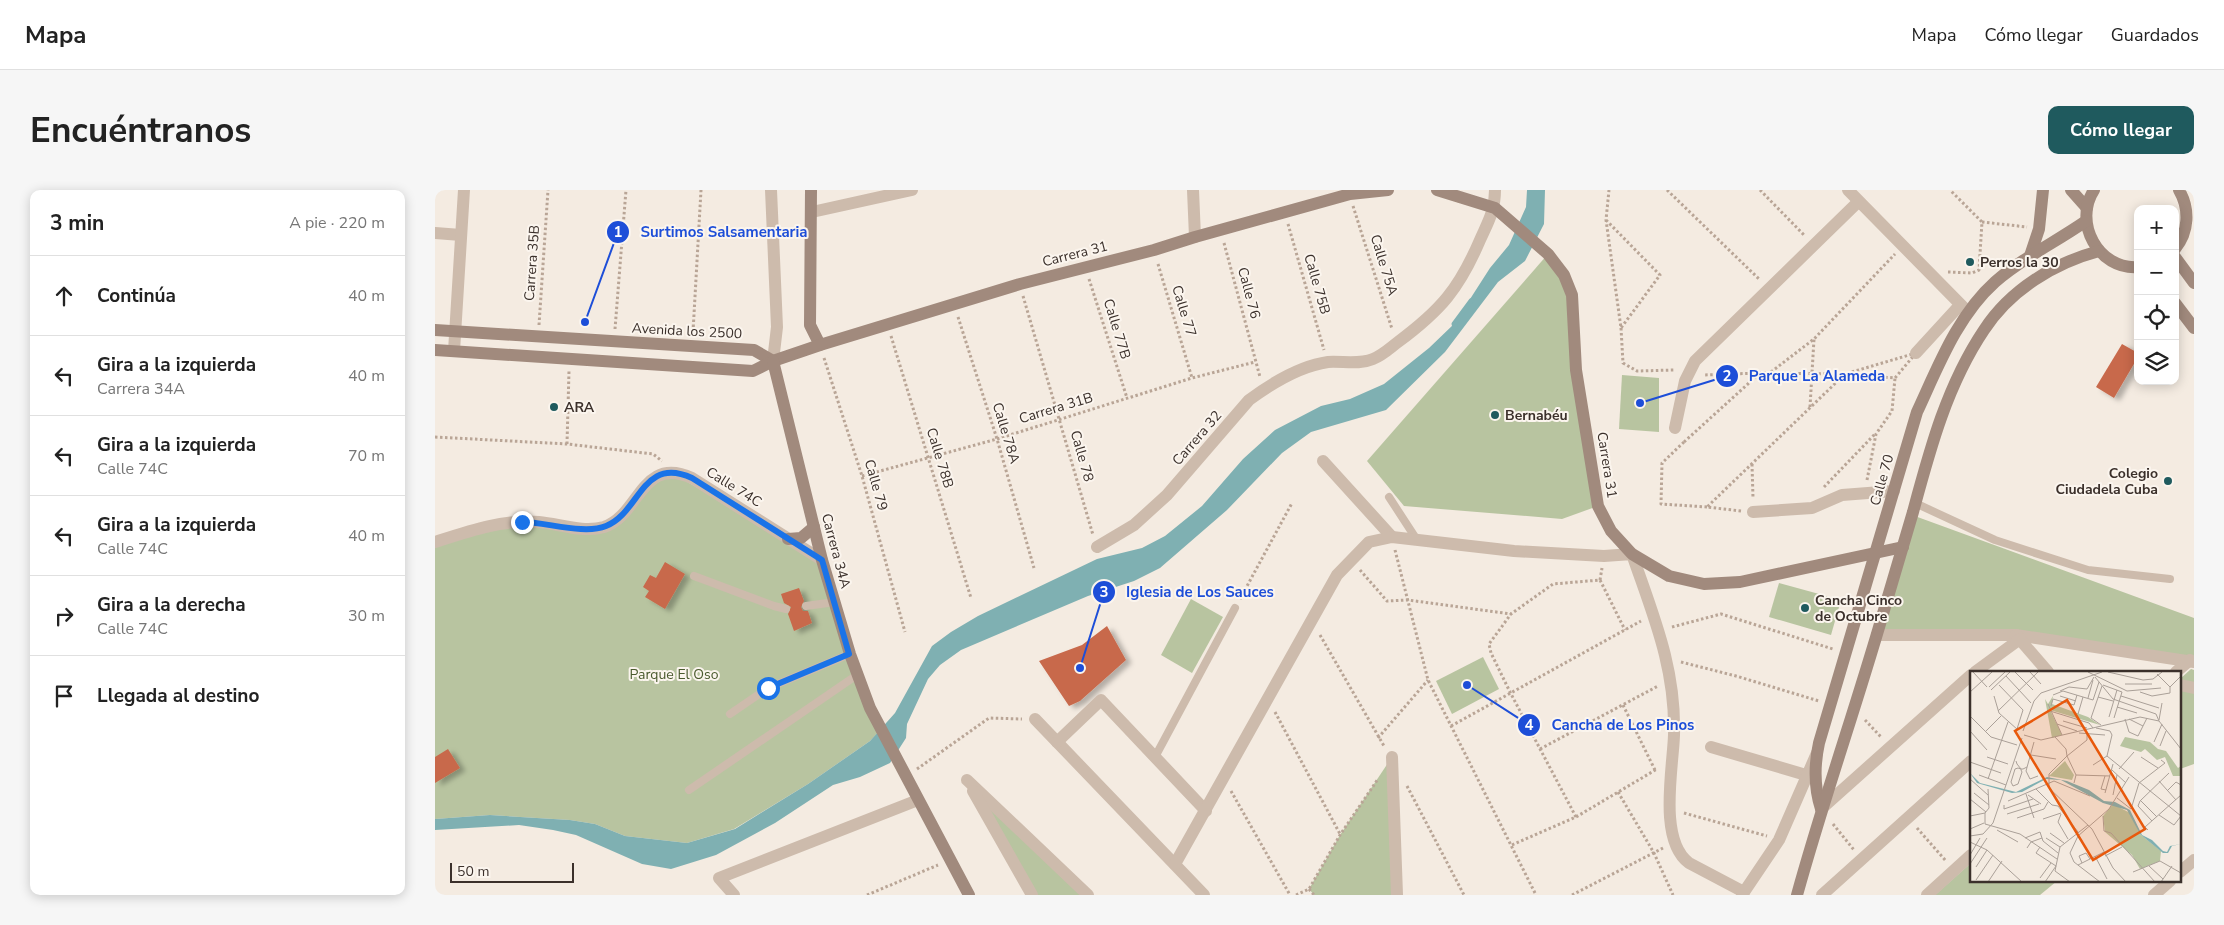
<!DOCTYPE html>
<html lang="es">
<head>
<meta charset="utf-8">
<style>
  :root { --surface:#fff; --page:#f6f6f6; --text:#222; --muted:#767676; --line:#e0e0e0; --accent:#1f5a5e }
  body { margin:0; font-family:"Nunito Sans",sans-serif; background:var(--page); color:var(--text) }
  .controls { position:absolute; right:15px; top:15px; display:grid; overflow:hidden; border-radius:10px; box-shadow:0 2px 12px #0003 }
  .controls button { width:45px; height:45px; display:grid; place-items:center; padding:0; border:0; border-bottom:1px solid var(--line); background:var(--surface); color:var(--text); font:25px sans-serif }
  .scale { position:absolute; left:15px; bottom:12px; width:124px; box-sizing:border-box; padding-left:5px; border:2px solid #3b302b; border-top:0; font-size:14px; line-height:18px; white-space:nowrap; color:#3b302b; -webkit-text-stroke:4px #fbf5ee; paint-order:stroke }
  .stop { position:absolute; width:15px; height:15px; margin:-11px; border:4px solid #1a73e8; border-radius:50%; background:#fff }
  .stop.end { background:#1a73e8; border-color:#fff; box-shadow:0 1px 5px #0008 }
  .list { margin:0; padding:0; list-style:none }
  h2 { display:flex; justify-content:space-between; align-items:center; height:65px; margin:0; padding:0 20px; font-size:21px }
  h2 small { font-size:16px; font-weight:400; color:var(--muted) }
  .list li { display:grid; grid-template-columns:32px 1fr auto; gap:15px; align-items:center; box-sizing:border-box; height:80px; padding:0 20px; border-top:1px solid var(--line) }
  .list b { display:block; font-size:19px; white-space:nowrap }
  .list p { margin:0; font-size:16px; white-space:nowrap; color:var(--muted) }
  .list em { font-size:16px; font-style:normal; color:var(--muted) }
  .icon { flex:none; width:28px; height:28px; fill:none; stroke:currentColor; stroke-width:2; stroke-linecap:round; stroke-linejoin:round }
  .map { position:relative; flex:none; width:1759px; height:705px; overflow:hidden; border-radius:10px }
  header { display:flex; align-items:center; gap:30px; box-sizing:border-box; height:70px; padding:0 25px; background:var(--surface); border-bottom:1px solid var(--line) }
  header strong { font-size:24px }
  nav { display:flex; gap:28px; margin-inline-start:auto; font-size:18px }
  .intro { display:flex; align-items:center; justify-content:space-between; box-sizing:border-box; height:120px; padding:0 30px }
  h1 { margin:0; font-size:35px }
  .button { padding:12px 22px; border-radius:10px; background:var(--accent); color:#fff; font-size:18px; font-weight:700 }
  main { display:flex; gap:30px; padding:0 30px }
  aside { flex:1; background:var(--surface); border-radius:10px; box-shadow:0 2px 12px #0003 }
  .map>svg:first-child { display:block }
  .green { fill:#b8c4a0 }
  .water { fill:#7fb0b2 }
  .lines { fill:none; stroke-linecap:round; stroke-linejoin:round }
  .stream { stroke:#7fb0b2; stroke-width:5 }
  .building { fill:#c8694b; filter:url(#shadow) }
  .path { stroke:#b9a596; stroke-width:3; stroke-dasharray:2.5 2.5; stroke-linecap:butt }
  .lane { stroke:#cdbbac; stroke-width:8 }
  .street { stroke:#cdbbac; stroke-width:12 }
  .secondary { stroke:#a18a7d; stroke-width:12 }
  .route { stroke:#1a73e8; stroke-width:6 }
  .poi-dot { fill:#1f5a5e; stroke:#fbf5ee; stroke-width:2 }
  .labels { text-anchor:middle; dominant-baseline:central; stroke-width:4; stroke-linejoin:round; paint-order:stroke }
  .street-label { font-size:14px; fill:#3b302b; stroke:#fbf5ee }
  .poi-label { font-size:14px; font-weight:bold; fill:#3b302b; stroke:#fbf5ee; text-anchor:start }
  .park-label { font-size:14px; fill:#4a5a2e; stroke:#fbf5ee }
  .inset-road { fill:none; stroke:#aaa098; stroke-width:1 }
  .view { fill:#e8590c; fill-opacity:0.15; stroke:#e8590c; stroke-width:2.5 }
  .inset-edge { fill:none; stroke:#3b302b; stroke-width:2.5 }
  .leader { fill:none; stroke:#1d4ed8; stroke-width:2 }
  .callout-dot { fill:#1d4ed8; stroke:#fbf5ee; stroke-width:2 }
  .mark-label { font-size:15px; text-anchor:middle; font-weight:bold; fill:#fff }
  .callout-label { font-size:15px; text-anchor:middle; font-weight:bold; fill:#1d4ed8; stroke:#fbf5ee; stroke-width:4; stroke-linejoin:round; paint-order:stroke }
</style>
</head>
<body>
<header>
<strong>Mapa</strong>
<nav><a>Mapa</a><a>Cómo llegar</a><a>Guardados</a></nav>
</header>
<div class="intro"><h1>Encuéntranos</h1><a class="button">Cómo llegar</a></div>
<main>
<aside>
<h2>3 min<small>A pie · 220 m</small></h2>
<ul class="list">
<li><svg class="icon" aria-label="ahead" viewBox="0 0 24 24"><path d="M12 20V5M6 11l6-6 6 6"/></svg><div><b>Continúa</b></div><em>40 m</em></li>
<li><svg class="icon" aria-label="left" viewBox="0 0 24 24"><path d="M17 20v-9H6M10 6l-5 5 5 5"/></svg><div><b>Gira a la izquierda</b><p>Carrera 34A</p></div><em>40 m</em></li>
<li><svg class="icon" aria-label="left" viewBox="0 0 24 24"><path d="M17 20v-9H6M10 6l-5 5 5 5"/></svg><div><b>Gira a la izquierda</b><p>Calle 74C</p></div><em>70 m</em></li>
<li><svg class="icon" aria-label="left" viewBox="0 0 24 24"><path d="M17 20v-9H6M10 6l-5 5 5 5"/></svg><div><b>Gira a la izquierda</b><p>Calle 74C</p></div><em>40 m</em></li>
<li><svg class="icon" aria-label="right" viewBox="0 0 24 24"><path d="M7 20v-9h11M14 6l5 5-5 5"/></svg><div><b>Gira a la derecha</b><p>Calle 74C</p></div><em>30 m</em></li>
<li><svg class="icon" aria-label="arrive" viewBox="0 0 24 24"><path d="M6 21V4h12l-3 4 3 4H6"/></svg><div><b>Llegada al destino</b></div></li>
</ul>
</aside>
<div class="map">
<svg width="1759" height="705" viewBox="0 0 1759 705">
  <defs>
    <filter id="shadow"><feDropShadow dx="5.5" dy="3" stdDeviation="2.5" flood-color="#0004"/></filter>
  </defs>
  <rect width="100%" height="100%" fill="#f4ebe1"/>
  <!-- green -->
  <g class="green">
    <polygon points="1113,64 1129,85 1163,316 1127,329 969,316 932,271"/>
    <polygon points="1187,185 1224,188 1224,242 1184,239"/>
    <polygon points="237,283 387,370 446,539 435,551 373,594 299,639 252,653 190,646 160,634 135,630 55,625 0,629 0,352 52,336 164,338 198,309"/>
    <polygon points="1477,325 1759,428 1759,472 1581,445 1442,445"/>
    <polygon points="1344,393 1406,410 1396,445 1334,427"/>
    <polygon points="756,409 788,427 757,483 726,465"/>
    <polygon points="1048,467 1064,499 1017,524 1001,491"/>
    <polygon points="1756,479 1759,480 1759,574 1745,579 1745,489"/>
    <polygon points="957,567 962,705 879,705 874,699 905,645"/>
    <polygon points="532,590 653,705 597,705"/>
    <polygon points="1536,673 1536,691 1622,691 1605,705 1500,705"/>
  </g>
  <!-- water -->
  <polygon class="water" points="1092,0 1110,0 1109,34 1090,71 1063,92 1010,162 951,220 876,242 847,263 792,320 725,378 699,391 653,406 526,460 505,475 493,489 472,534 471,548 455,573 425,587 398,595 340,633 281,665 236,679 207,674 141,645 118,640 84,635 0,640 0,629 55,625 135,630 160,634 190,646 252,653 300,639 373,594 435,551 460,523 497,456 516,442 543,426 662,369 707,358 730,346 767,316 808,269 840,240 886,216 915,209 949,194 994,158 1019,134 1055,78 1074,55 1091,17"/>
  <g class="lines">
    <!-- stream -->
    <polyline class="stream" points="1020,137 1019,134 1036,111"/>
  </g>
  <!-- building -->
  <g class="building">
    <polygon points="1687,154 1703,163 1703,167 1679,208 1661,197"/>
    <polygon points="230,372 250,384 230,419 210,407 214,401 208,397 215,385 221,388"/>
    <polygon points="364,398 369,411 366,417 368,421 373,421 377,433 359,441 353,424 356,417 349,413 346,404"/>
    <polygon points="672,436 691,470 645,511 634,516 604,471 647,455"/>
    <polygon points="13,559 25,578 0,593 0,567"/>
  </g>
  <g class="lines">
    <!-- path -->
    <g class="path">
      <polyline points="1232,0 1324,89"/>
      <polyline points="1325,0 1370,46"/>
      <polyline points="918,16 957,139"/>
      <polyline points="1171,30 1225,85 1186,138 1171,30 1174,0"/>
      <polyline points="1547,32 1592,37"/>
      <polyline points="853,34 889,160"/>
      <polyline points="789,53 825,187"/>
      <polyline points="723,74 757,188"/>
      <polyline points="1513,82 1537,83 1544,80 1547,32 1515,0"/>
      <polyline points="654,89 692,208"/>
      <polyline points="588,106 658,345"/>
      <polyline points="523,127 562,249 599,378"/>
      <polyline points="104,135 113,0"/>
      <polyline points="1186,138 1188,173 1202,181 1240,180"/>
      <polyline points="180,139 191,0"/>
      <polyline points="258,142 266,0"/>
      <polyline points="456,146 536,408"/>
      <polygon points="1481,163 1460,188 1410,184"/>
      <polyline points="389,168 427,286 470,442"/>
      <polyline points="1336,182 1379,149 1460,64"/>
      <polyline points="1375,217 1379,149"/>
      <polyline points="0,247 132,254 218,264 227,271"/>
      <polyline points="1249,252 1325,183 1268,185"/>
      <polyline points="1249,252 1227,273 1226,314 1272,317"/>
      <polyline points="132,254 134,181"/>
      <polyline points="1317,274 1318,308"/>
      <polyline points="427,286 562,249 757,188 820,172"/>
      <polyline points="1432,290 1441,244 1457,221 1460,188"/>
      <polyline points="1389,297 1440,244"/>
      <polyline points="1306,321 1272,317 1410,184 1325,183"/>
      <polyline points="960,360 993,490 1101,705"/>
      <polyline points="925,380 952,411 973,410 1076,424"/>
      <polyline points="1165,390 1167,378"/>
      <polyline points="805,409 857,313"/>
      <polyline points="1237,437 1286,424 1398,459"/>
      <polyline points="885,445 949,556"/>
      <polyline points="1246,472 1301,486 1384,511"/>
      <polyline points="1188,515 1220,580"/>
      <polyline points="840,522 905,644"/>
      <polyline points="1430,530 1446,547"/>
      <polyline points="1016,536 1206,431"/>
      <polyline points="943,548 993,490"/>
      <polyline points="1105,559 1223,496"/>
      <polyline points="482,579 554,528 587,529"/>
      <polyline points="972,596 1029,705"/>
      <polyline points="796,601 855,705"/>
      <polyline points="1183,602 1219,663 1238,705"/>
      <polyline points="1249,623 1332,646"/>
      <polyline points="1141,627 1075,502 1056,463 1054,454 1076,424 1118,394 1165,390 1190,440"/>
      <polyline points="1398,634 1419,660"/>
      <polyline points="1482,638 1511,671"/>
      <polyline points="1077,655 1141,627 1222,579"/>
      <polyline points="874,699 879,705"/>
      <polyline points="432,705 503,675"/>
      <polyline points="861,705 874,699 905,645 943,589"/>
      <polyline points="1137,705 1228,658"/>
    </g>
    <!-- lane -->
    <g class="lane">
      <polyline points="954,307 982,350"/>
      <polyline points="1480,313 1560,350 1653,380 1735,389"/>
      <polyline points="259,386 339,416 351,419"/>
      <polyline points="371,416 400,412"/>
      <polyline points="295,524 333,498 415,464"/>
      <polyline points="720,567 800,418"/>
      <polyline points="254,600 422,485"/>
    </g>
    <!-- street -->
    <g class="street">
      <polyline points="336,0 342,137 338,171"/>
      <polyline points="758,0 760,47"/>
      <polyline points="1413,0 1533,122"/>
      <polyline points="377,22 477,0"/>
      <polyline points="0,43 26,45"/>
      <polyline points="19,161 29,0"/>
      <polyline points="1481,163 1525,115"/>
      <polyline points="1240,238 1250,191 1260,171 1423,12"/>
      <polyline points="888,271 957,347"/>
      <polyline points="1318,322 1377,318 1407,305 1459,301"/>
      <path d="M 0,352 C 34,341 68,329 104,332 C 125,334 148,343 169,337 C 205,325 206,265 257,288 L 387,370"/>
      <path d="M 662,357 L 699,335 L 732,305 L 814,210 C 837,193 864,176 893,172 C 908,171 924,175 938,169 C 948,165 955,158 963,152 C 1006,120 1024,99 1045,50 C 1053,32 1060,21 1060,0"/>
      <polyline points="1442,445 1581,445 1759,472"/>
      <polyline points="1581,445 1613,482"/>
      <polyline points="1540,482 1585,449"/>
      <polyline points="1741,482 1755,470"/>
      <polyline points="1745,495 1759,498"/>
      <polyline points="600,529 769,705"/>
      <polyline points="622,552 666,510 771,621"/>
      <polyline points="1276,557 1371,585"/>
      <polyline points="957,567 962,705"/>
      <polyline points="532,590 653,705"/>
      <polyline points="538,601 597,705"/>
      <polyline points="1386,619 1536,485"/>
      <path d="M 740,674 L 902,385 L 934,352 L 957,347 L 1079,361 L 1169,366 L 1197,364 C 1218,425 1241,478 1239,545 C 1238,578 1223,650 1254,673 L 1309,702"/>
      <polyline points="1745,682 1759,670"/>
      <polyline points="299,705 284,688 483,610"/>
      <polyline points="1307,705 1344,650 1382,563"/>
      <polyline points="1387,705 1536,571"/>
      <polyline points="1492,705 1536,665"/>
      <polyline points="1719,705 1735,691"/>
    </g>
    <!-- secondary -->
    <g class="secondary">
      <polyline points="376,0 375,135 385,155"/>
      <polyline points="1002,0 1060,18 1113,64 1129,85 1137,105 1141,180 1163,316 1176,341 1197,364 1234,386 1269,394 1305,392 1468,357"/>
      <polyline points="1636,0 1652,18"/>
      <path d="M 1659,0 C 1638,32 1663,80 1703,77"/>
      <path d="M 1740,59 C 1754,42 1755,19 1744,0"/>
      <polyline points="1595,66 1604,39 1608,0"/>
      <polyline points="1740,67 1759,93"/>
      <polyline points="1740,113 1759,138"/>
      <polyline points="0,140 319,160 338,171"/>
      <polyline points="0,160 318,181 338,171 385,155 585,94 719,60 760,47 915,4 953,0"/>
      <polyline points="338,171 387,370 415,464 435,518 534,705"/>
      <polyline points="353,349 366,348 379,337"/>
      <path d="M 1386,619 C 1379,597 1379,576 1384,553 L 1482,222 C 1503,177 1522,126 1560,92 C 1587,68 1621,52 1651,31"/>
      <path d="M 1362,705 C 1388,611 1420,520 1447,427 C 1457,392 1468,357 1478,322 C 1495,259 1512,195 1549,140 C 1575,100 1619,73 1664,61"/>
    </g>
  </g>
  <g class="lines">
    <!-- route -->
    <path class="route" d="M 87,332 C 111,332 149,345 171,336 C 205,323 207,265 257,288 L 387,370 L 414,464 L 333,498"/>
  </g>
  <!-- markers -->
  <g class="poi-dot">
    <circle cx="1535" cy="72" r="5"/>
    <circle cx="119" cy="217" r="5"/>
    <circle cx="1060" cy="225" r="5"/>
    <circle cx="1733" cy="291" r="5"/>
    <circle cx="1370" cy="418" r="5"/>
  </g>
  <g class="labels">
    <!-- street labels -->
    <g class="street-label">
      <text transform="translate(640 64) rotate(-14)">Carrera 31</text>
      <text transform="translate(97 73) rotate(-86)">Carrera 35B</text>
      <text transform="translate(949 75) rotate(73)">Calle 75A</text>
      <text transform="translate(882 94) rotate(74)">Calle 75B</text>
      <text transform="translate(814 103) rotate(75)">Calle 76</text>
      <text transform="translate(749 121) rotate(73)">Calle 77</text>
      <text transform="translate(682 139) rotate(73)">Calle 77B</text>
      <text transform="translate(252 141) rotate(3)">Avenida los 2500</text>
      <text transform="translate(621 218) rotate(-17)">Carrera 31B</text>
      <text transform="translate(571 243) rotate(73)">Calle 78A</text>
      <text transform="translate(762 248) rotate(-49)">Carrera 32</text>
      <text transform="translate(647 266) rotate(74)">Calle 78</text>
      <text transform="translate(505 268) rotate(73)">Calle 78B</text>
      <text transform="translate(1172 275) rotate(81)">Carrera 31</text>
      <text transform="translate(1447 290) rotate(-74)">Calle 70</text>
      <text transform="translate(441 295) rotate(74)">Calle 79</text>
      <text transform="translate(299 297) rotate(32)">Calle 74C</text>
      <text transform="translate(401 361) rotate(75)">Carrera 34A</text>
    </g>
    <!-- poi labels -->
    <g class="poi-label">
      <text x="1545" y="72">Perros la 30</text>
      <text x="129" y="217">ARA</text>
      <text x="1070" y="225">Bernabéu</text>
      <text x="1723" y="283" text-anchor="end">Colegio<tspan x="1723" dy="16">Ciudadela Cuba</tspan></text>
      <text x="1380" y="410">Cancha Cinco<tspan x="1380" dy="16">de Octubre</tspan></text>
    </g>
    <!-- park labels -->
    <g class="park-label">
      <text x="239" y="484">Parque El Oso</text>
    </g>
  </g>
  <!-- overview -->
  <g transform="translate(1535 481)">
    <rect width="211" height="211" fill="#f4ebe1"/>
    <path d="M 83,25 L 82,33 L 118,46 L 130,54 L 80,39 L 92,64 L 82,67 L 75,28 L 78,33 ZM 155,66 L 180,71 L 188,78 L 196,80 L 208,97 L 211,95 L 211,105 L 203,105 L 195,86 L 187,89 L 175,78 L 171,81 L 150,75 ZM 95,90 L 104,104 L 102,109 L 79,105 ZM 143,133 L 160,142 L 170,163 L 191,180 L 190,190 L 170,198 L 162,184 L 135,161 L 133,145 Z" fill="#b8c4a0"/>
    <path d="M 0,102 L 10,112 L 46,121 L 77,106 L 97,110 L 119,119 L 134,130 L 145,131 L 160,139 L 172,164 L 182,169 L 193,180 L 197,181 L 200,175 L 211,173 L 202,175 L 198,182 L 193,182 L 170,163 L 157,139 L 133,132 L 91,109 L 76,108 L 52,121 L 42,122 L 7,112 Z" fill="#7fb0b2"/>
    <path class="inset-road" d="M 3,1 L 17,16M 45,1 L 63,19M 60,1 L 71,13M 118,1 L 157,20 L 191,17M 138,1 L 173,9 L 183,8 L 192,1M 36,5 L 61,32M 125,6 L 143,28 L 186,43 L 189,50M 155,13 L 182,13M 29,14 L 53,39 L 47,58M 133,14 L 152,21 L 144,47M 19,16 L 35,1M 200,16 L 211,5M 21,19 L 40,1M 90,20 L 99,16 L 117,18 L 124,6M 0,21 L 22,1M 170,21 L 182,25 L 200,22 L 200,16 L 187,3M 83,24 L 93,20 L 123,29 L 129,11M 24,25 L 29,42 L 48,59M 90,25 L 106,30M 151,25 L 189,37M 128,26 L 143,30M 118,27 L 123,9M 78,33 L 92,64M 81,35 L 83,28 L 104,34 L 107,24M 147,36 L 167,42M 28,40 L 68,1M 80,40 L 119,52 L 123,57M 108,43 L 113,26M 0,45 L 21,66 L 47,74M 139,46 L 147,19M 155,48 L 159,61 L 168,65 L 177,47M 159,48 L 173,55M 189,49 L 192,32M 93,50 L 117,57M 87,53 L 107,60M 131,54 L 121,47 L 132,15M 0,60 L 17,79M 53,60 L 64,30 L 71,22 L 132,1M 15,61 L 31,45M 109,62 L 135,64M 54,64 L 71,69 L 170,46 L 189,50 L 211,78M 85,66 L 96,78 L 97,85 L 79,103 L 79,117 L 122,158 L 143,197 L 156,211M 64,71 L 56,100 L 60,108 L 68,105M 184,71 L 192,53M 190,75 L 196,60M 61,84 L 86,88M 137,85 L 211,145M 17,86 L 38,93M 171,86 L 188,97M 46,90 L 47,93 L 51,98 L 51,99 L 52,101 L 48,113 L 43,115 L 41,111 L 45,98 L 48,97 L 51,98 L 53,98 L 57,96M 0,91 L 31,102M 123,94 L 137,85 L 142,64 L 140,60 L 126,57M 149,98 L 164,81M 142,99 L 156,112M 9,104 L 36,114M 106,104 L 140,105M 135,105 L 131,118 L 136,119M 0,108 L 18,124M 18,108 L 38,51M 189,110 L 206,129M 104,112 L 106,104 L 97,85 L 117,69 L 117,62M 66,118 L 82,134 L 88,135 L 108,161M 198,119 L 206,111 L 211,114M 4,122 L 19,134M 135,122 L 143,93M 56,123 L 64,147M 58,124 L 71,133M 143,124 L 147,104M 147,127 L 161,138 L 169,112 L 195,92 L 191,89M 0,128 L 16,141M 170,129 L 187,146M 38,130 L 84,110 L 120,125M 34,134 L 34,138 L 63,128M 15,142 L 15,153 L 50,163 L 87,188M 15,142 L 19,137 L 18,118M 37,143 L 69,133M 91,143 L 88,151 L 98,168M 189,144 L 204,154 L 211,145M 0,145 L 15,142M 133,145 L 134,160 L 141,162 L 185,211M 47,147 L 74,138 L 78,131M 73,148 L 91,142M 182,150 L 168,135 L 170,130 L 199,102M 0,158 L 14,152M 27,159 L 48,171M 178,159 L 175,156 L 211,124M 80,162 L 94,172M 0,165 L 13,163 L 23,152 L 52,67M 55,167 L 70,161 L 73,170M 76,167 L 90,176M 73,170 L 88,182M 0,171 L 17,179 L 52,211M 70,176 L 66,182 L 86,195 L 85,200 L 100,211M 57,177 L 61,171 L 72,167M 0,184 L 10,167M 125,185 L 137,208M 135,185 L 152,176M 112,192 L 109,185 L 116,182 L 120,188M 0,193 L 17,167M 108,194 L 134,181M 179,195 L 193,208M 6,196 L 17,179M 163,201 L 190,190 L 211,202M 70,207 L 81,192M 6,209 L 23,184M 18,211 L 32,190M 75,211 L 86,195 L 90,176 L 118,154M 130,211 L 104,191 L 100,182 L 108,165 L 139,138 L 159,106M 191,211 L 202,195"/>
    <path class="view" d="M 97,29 L 175,158 L 123,189 L 45,60 Z"/>
    <rect width="211" height="211" class="inset-edge"/>
  </g>
  <!-- callouts -->
  <path class="leader" d="M150 132L183 42M1205 213L1292 186M645 478L669 402M1032 495L1094 535"/>
  <g class="callout-dot">
    <circle cx="150" cy="132" r="5"/>
    <circle cx="1205" cy="213" r="5"/>
    <circle cx="645" cy="478" r="5"/>
    <circle cx="1032" cy="495" r="5"/>
    <circle cx="183" cy="42" r="12"/>
    <circle cx="1292" cy="186" r="12"/>
    <circle cx="669" cy="402" r="12"/>
    <circle cx="1094" cy="535" r="12"/>
  </g>
  <g class="mark-label">
    <text x="183" y="47">1</text>
    <text x="1292" y="191">2</text>
    <text x="669" y="407">3</text>
    <text x="1094" y="540">4</text>
  </g>
  <g class="callout-label">
    <text x="289" y="47">Surtimos Salsamentaria</text>
    <text x="1382" y="191">Parque La Alameda</text>
    <text x="765" y="407">Iglesia de Los Sauces</text>
    <text x="1188" y="540">Cancha de Los Pinos</text>
  </g>
</svg>
<div class="controls">
<button>+</button>
<button>−</button>
<button><svg class="icon" aria-label="locate" viewBox="0 0 24 24"><circle cx="12" cy="12" r="6"/><path d="M12 2v4M12 18v4M2 12h4M18 12h4"/></svg></button>
<button><svg class="icon" aria-label="layers" viewBox="0 0 24 24"><path d="M12 4l9 5-9 5-9-5zM3 14l9 5 9-5"/></svg></button>
</div>
<div class="scale">50 m</div>
<div class="stop" style="left:333px;top:498px"></div>
<div class="stop end" style="left:87px;top:332px"></div>
</div>
</main>
</body>
</html>
